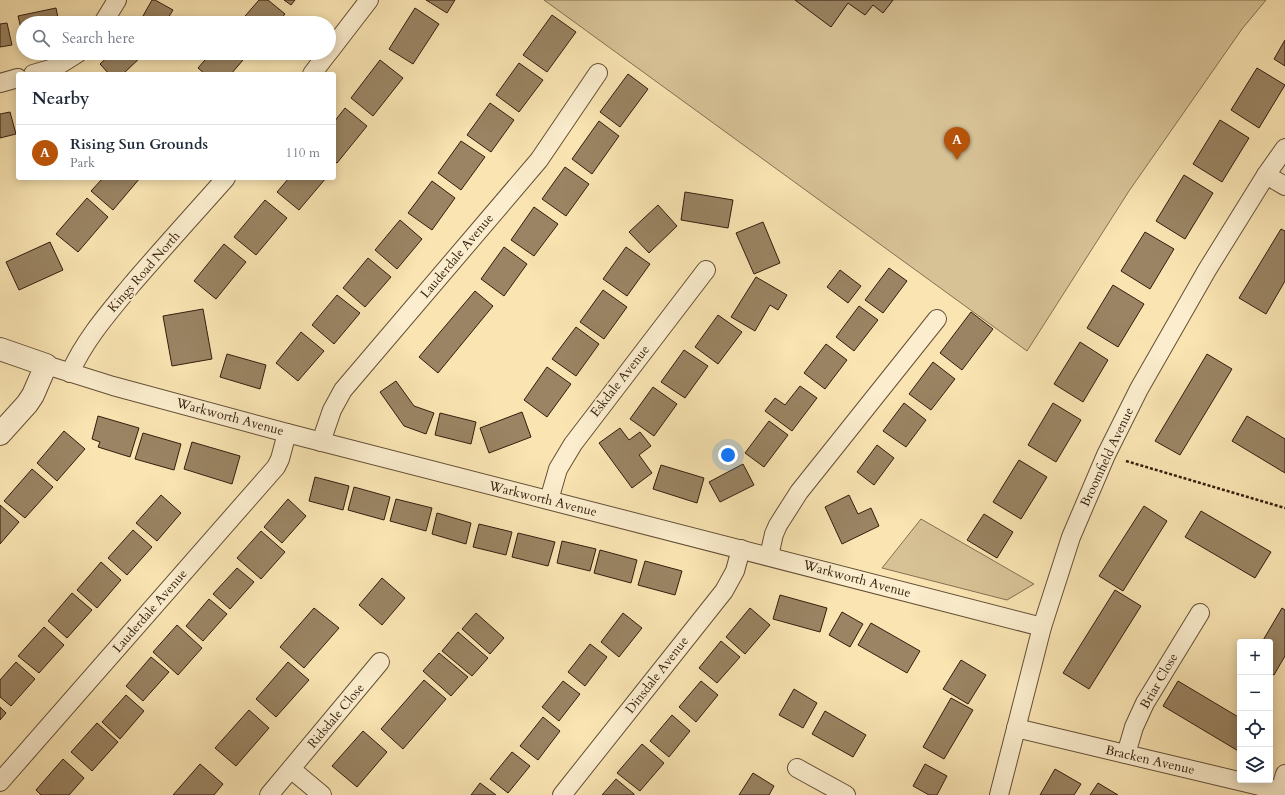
<!DOCTYPE html>
<html lang="en">
<head>
<meta charset="utf-8">
<style>
  :root { --surface:#fff; --page:#f2f2f3; --text:#1f2937; --muted:#747a83; --line:#e0e1e3; --accent:#b45309 }
  body { margin:0; font-family:Cardo,serif; background:var(--page); color:var(--text) }
  .controls { position:absolute; right:12px; bottom:12px; display:grid; overflow:hidden; border-radius:4px; box-shadow:0 2px 10px #0003 }
  .controls button { width:36px; height:36px; display:grid; place-items:center; padding:0; border:0; border-bottom:1px solid var(--line); background:var(--surface); color:var(--text); font:20px sans-serif }
  .you { position:absolute; left:728px; top:455px; width:14px; height:14px; margin:-10px; border:3px solid #fff; border-radius:50%; background:#1a73e8; box-shadow:0 0 0 6px #1a73e833 }
  .badge { display:grid; place-items:center; width:26px; height:26px; border-radius:50%; background:var(--accent); color:#fff; font-size:13px; font-weight:700 }
  .pin { position:absolute; translate:-50% -33px; filter:drop-shadow(0 1px 2px #0008) }
  .pin::after { content:''; position:absolute; top:21px; width:14px; height:12px; background:inherit; clip-path:polygon(0 0,100% 0,50% 100%) }
  .list { margin:0; padding:0; list-style:none }
  h2 { display:flex; justify-content:space-between; align-items:center; height:52px; margin:0; padding:0 16px; font-size:17px }
  h2 small { font-size:13px; font-weight:400; color:var(--muted) }
  .list li { display:grid; grid-template-columns:26px 1fr auto; gap:12px; align-items:center; box-sizing:border-box; height:56px; padding:0 16px; border-top:1px solid var(--line) }
  .list b { display:block; font-size:15px; white-space:nowrap }
  .list p { margin:0; font-size:13px; white-space:nowrap; color:var(--muted) }
  .list em { font-size:13px; font-style:normal; color:var(--muted) }
  .icon { flex:none; width:22px; height:22px; fill:none; stroke:currentColor; stroke-width:2; stroke-linecap:round; stroke-linejoin:round }
  .map { position:relative; flex:none; width:1285px; height:795px; overflow:hidden }
  .search { position:absolute; background:var(--surface); box-shadow:0 2px 10px #0003; left:16px; top:16px; width:320px; height:44px; display:flex; align-items:center; gap:10px; box-sizing:border-box; padding:0 14px; border-radius:22px; color:var(--muted); font-size:15px }
  .panel { position:absolute; background:var(--surface); box-shadow:0 2px 10px #0003; left:16px; top:72px; width:320px; height:108px; border-radius:4px }
  .map>svg:first-child { display:block }
  .green { fill:#d7c296; stroke:#857052 }
  .building { fill:#9a8463; stroke:#331d0d }
  .lines { fill:none; stroke-linecap:round; stroke-linejoin:round }
  .minor-casing { stroke:#644f36; stroke-width:20 }
  .tertiary-casing { stroke:#644f36; stroke-width:24 }
  .path { stroke:#331d0d; stroke-width:2.5; stroke-dasharray:3 2; stroke-linecap:butt }
  .minor { stroke:#fbedcd; stroke-width:18 }
  .tertiary { stroke:#fbedcd; stroke-width:22 }
  .labels { text-anchor:middle; dominant-baseline:central; stroke-width:3.5; stroke-linejoin:round; paint-order:stroke }
  .street-label { font-size:13px; fill:#331d0d; stroke:#fbedcd }
</style>
</head>
<body>
<div class="map">
<svg width="1285" height="795" viewBox="0 0 1285 795">
  <rect width="100%" height="100%" fill="#f9e4b2"/>
  <filter id="stains"><feTurbulence type="fractalNoise" baseFrequency=".005" numOctaves="4"/><feColorMatrix values="0 0 0 0 .2 0 0 0 0 .09 0 0 0 0 .02 0 0 0 .5 -.17"/></filter>
  <radialGradient id="worn" r=".72"><stop offset=".6" stop-color="#630" stop-opacity="0"/><stop offset="1" stop-color="#630" stop-opacity=".3"/></radialGradient>
  <!-- green -->
  <g class="green">
    <polygon points="544,0 1266,0 1242,29 1129,191 1027,351"/>
    <polygon points="921,519 1034,584 1007,600 882,568"/>
  </g>
  <!-- building -->
  <g class="building">
    <polygon points="152,0 155,0 173,10 165,23 139,23"/>
    <polygon points="259,0 268,0 285,14 277,23 239,23"/>
    <polygon points="284,0 295,0 291,5"/>
    <polygon points="426,0 455,0 447,13"/>
    <polygon points="795,0 893,0 883,13 873,5 865,15 848,3 831,27"/>
    <polygon points="56,8 59,23 23,23 23,37 18,16"/>
    <polygon points="415,8 439,24 413,64 389,49"/>
    <polygon points="552,15 576,32 547,72 523,55"/>
    <polygon points="7,23 12,45 0,47 0,24"/>
    <polygon points="1285,40 1285,66 1274,59"/>
    <polygon points="112,53 143,53 144,54 123,74 109,74 100,64"/>
    <polygon points="211,53 249,53 231,74 205,74 198,68"/>
    <polygon points="380,60 403,78 373,116 351,98"/>
    <polygon points="519,63 543,80 519,112 496,95"/>
    <polygon points="1257,68 1285,85 1259,128 1231,110"/>
    <polygon points="628,74 648,89 620,127 600,112"/>
    <polygon points="490,103 514,120 491,152 467,135"/>
    <polygon points="345,108 367,126 337,163 334,161 334,122"/>
    <polygon points="10,112 16,134 0,138 0,114"/>
    <polygon points="1220,120 1249,138 1222,182 1193,164"/>
    <polygon points="599,121 619,136 592,174 572,159"/>
    <polygon points="461,141 485,157 461,190 438,173"/>
    <polygon points="565,167 589,184 566,216 542,199"/>
    <polygon points="1184,175 1213,193 1185,239 1156,221"/>
    <polygon points="103,178 140,178 113,210 91,191"/>
    <polygon points="289,178 326,178 299,210 277,192"/>
    <polygon points="432,181 455,198 432,230 408,213"/>
    <polygon points="685,192 733,200 728,228 681,220"/>
    <polygon points="87,198 108,217 78,252 56,234"/>
    <polygon points="265,200 287,218 256,255 234,237"/>
    <polygon points="658,205 677,226 649,253 629,232"/>
    <polygon points="534,207 558,224 534,256 511,240"/>
    <polygon points="400,220 422,239 397,269 375,250"/>
    <polygon points="763,222 780,263 754,274 736,233"/>
    <polygon points="1281,229 1285,231 1285,281 1266,314 1239,298"/>
    <polygon points="1145,232 1174,249 1150,289 1121,271"/>
    <polygon points="50,242 63,270 19,290 6,262"/>
    <polygon points="224,244 246,262 216,299 194,281"/>
    <polygon points="504,247 527,264 504,296 481,279"/>
    <polygon points="626,247 650,264 627,296 603,279"/>
    <polygon points="368,258 391,277 365,307 343,288"/>
    <polygon points="889,268 907,281 883,313 865,300"/>
    <polygon points="840,270 861,286 848,303 827,287"/>
    <polygon points="756,277 787,295 778,310 770,305 755,331 731,317"/>
    <polygon points="1113,285 1144,304 1118,347 1087,328"/>
    <polygon points="603,290 627,307 604,339 580,322"/>
    <polygon points="475,291 493,306 438,373 419,357"/>
    <polygon points="337,295 360,313 334,344 312,325"/>
    <polygon points="859,306 878,320 854,351 836,337"/>
    <polygon points="203,309 212,359 172,366 163,316"/>
    <polygon points="971,312 993,329 962,370 940,353"/>
    <polygon points="718,315 742,332 718,364 695,347"/>
    <polygon points="576,327 599,344 576,376 552,359"/>
    <polygon points="301,332 324,351 298,381 276,363"/>
    <polygon points="1080,342 1108,360 1083,402 1054,384"/>
    <polygon points="826,344 847,360 825,389 804,373"/>
    <polygon points="684,350 708,366 685,398 661,382"/>
    <polygon points="227,354 266,365 260,389 220,377"/>
    <polygon points="1207,354 1232,369 1180,455 1155,441"/>
    <polygon points="933,362 955,379 931,410 909,394"/>
    <polygon points="547,367 571,384 547,417 524,400"/>
    <polygon points="396,381 414,406 434,413 426,434 404,426 380,392"/>
    <polygon points="800,386 817,398 792,431 765,411 775,398 785,405"/>
    <polygon points="653,387 677,404 654,436 630,419"/>
    <polygon points="904,403 926,420 906,447 883,431"/>
    <polygon points="1053,403 1081,420 1056,462 1028,445"/>
    <polygon points="522,412 531,437 489,453 480,428"/>
    <polygon points="440,413 476,422 471,444 435,435"/>
    <polygon points="98,416 139,428 130,457 98,447 100,442 92,439"/>
    <polygon points="1247,416 1285,439 1285,473 1232,441"/>
    <polygon points="769,421 788,435 764,467 745,453"/>
    <polygon points="620,428 629,440 640,432 651,446 639,455 652,473 632,488 599,443"/>
    <polygon points="64,431 85,449 57,481 37,463"/>
    <polygon points="143,433 181,444 174,470 135,459"/>
    <polygon points="192,442 240,456 232,484 184,469"/>
    <polygon points="877,445 894,458 874,485 857,472"/>
    <polygon points="1019,460 1047,477 1021,519 993,502"/>
    <polygon points="743,464 754,485 720,502 709,482"/>
    <polygon points="661,465 704,478 697,503 653,489"/>
    <polygon points="32,469 53,487 25,518 4,501"/>
    <polygon points="315,477 349,486 343,510 309,501"/>
    <polygon points="354,487 390,497 384,520 348,510"/>
    <polygon points="161,495 181,513 157,541 136,523"/>
    <polygon points="849,495 858,514 871,508 879,526 842,544 825,507"/>
    <polygon points="288,499 306,516 282,543 264,527"/>
    <polygon points="396,499 432,508 426,531 390,521"/>
    <polygon points="0,505 19,522 0,544"/>
    <polygon points="1144,506 1167,521 1123,591 1099,576"/>
    <polygon points="1201,511 1271,552 1255,578 1185,537"/>
    <polygon points="437,513 471,523 466,544 432,534"/>
    <polygon points="984,514 1013,532 997,558 967,540"/>
    <polygon points="479,524 512,532 506,555 473,547"/>
    <polygon points="133,530 152,547 127,575 108,558"/>
    <polygon points="261,531 285,552 261,579 237,558"/>
    <polygon points="518,533 555,542 548,566 512,557"/>
    <polygon points="562,541 596,549 590,571 557,563"/>
    <polygon points="600,550 637,560 631,583 594,573"/>
    <polygon points="645,561 682,571 675,595 638,585"/>
    <polygon points="101,562 121,580 97,608 77,590"/>
    <polygon points="237,568 254,582 230,609 213,594"/>
    <polygon points="382,578 405,598 382,625 359,605"/>
    <polygon points="1115,590 1141,606 1089,689 1063,673"/>
    <polygon points="72,593 92,610 67,638 48,621"/>
    <polygon points="780,595 827,608 820,632 773,619"/>
    <polygon points="209,599 227,614 203,641 186,626"/>
    <polygon points="314,608 339,628 304,668 280,647"/>
    <polygon points="750,608 770,625 745,654 726,637"/>
    <polygon points="1282,608 1285,610 1285,656 1274,675 1270,672 1270,642 1262,642"/>
    <polygon points="842,612 863,624 850,647 829,635"/>
    <polygon points="476,613 504,638 490,654 462,629"/>
    <polygon points="623,613 642,628 619,657 601,642"/>
    <polygon points="871,623 920,651 907,673 858,645"/>
    <polygon points="177,625 202,648 178,675 153,652"/>
    <polygon points="44,627 64,645 39,673 18,656"/>
    <polygon points="458,632 488,658 472,676 442,651"/>
    <polygon points="721,641 740,657 717,683 699,668"/>
    <polygon points="590,644 607,657 585,686 568,672"/>
    <polygon points="439,653 468,677 451,696 423,671"/>
    <polygon points="151,657 169,672 143,701 126,686"/>
    <polygon points="961,660 986,675 968,704 943,689"/>
    <polygon points="16,662 35,679 11,706 0,697 0,680"/>
    <polygon points="288,662 309,680 276,717 256,699"/>
    <polygon points="424,680 446,699 403,749 381,729"/>
    <polygon points="563,681 580,694 559,721 542,707"/>
    <polygon points="701,681 718,695 696,722 679,707"/>
    <polygon points="1178,681 1240,718 1240,752 1163,706"/>
    <polygon points="794,689 817,703 803,728 779,715"/>
    <polygon points="126,695 144,711 120,739 102,722"/>
    <polygon points="951,698 973,710 944,759 923,747"/>
    <polygon points="0,707 6,713 0,720"/>
    <polygon points="249,710 269,728 236,766 215,748"/>
    <polygon points="825,711 866,735 853,757 812,734"/>
    <polygon points="672,715 690,731 669,757 650,741"/>
    <polygon points="543,717 560,731 538,760 520,746"/>
    <polygon points="97,723 118,742 92,771 71,752"/>
    <polygon points="363,731 387,752 357,787 332,766"/>
    <polygon points="642,744 664,763 640,791 617,773"/>
    <polygon points="512,752 530,766 508,793 490,779"/>
    <polygon points="63,759 84,778 69,795 41,795 36,790"/>
    <polygon points="200,764 223,784 214,795 173,795"/>
    <polygon points="925,764 947,776 937,795 929,795 913,786"/>
    <polygon points="1055,769 1081,784 1074,795 1040,795"/>
    <polygon points="753,773 774,786 769,795 739,795"/>
    <polygon points="616,779 634,794 634,795 602,795"/>
    <polygon points="480,783 496,795 471,795"/>
    <polygon points="1098,783 1118,795 1090,795"/>
  </g>
  <g class="lines">
    <defs>
      <g id="minor">
        <polyline points="103,23 117,0"/>
        <polyline points="329,52 369,0"/>
        <polyline points="33,74 54,68 78,53"/>
        <polyline points="312,74 328,53"/>
        <polyline points="0,83 18,78"/>
        <polyline points="1266,175 1285,186"/>
        <polyline points="46,365 113,386 287,433 1042,627"/>
        <path d="M 70,373 C 85,339 110,311 133,283 C 164,247 195,213 226,178"/>
        <polyline points="321,442 332,410 343,390 539,160 598,73"/>
        <polyline points="549,500 558,469 573,444 706,270"/>
        <polyline points="769,556 774,534 778,525 799,492 937,319"/>
        <polyline points="1016,728 1285,792"/>
        <polyline points="1126,754 1134,727 1145,703 1200,613"/>
        <polyline points="797,768 846,795"/>
        <polyline points="291,769 322,795"/>
        <polyline points="0,782 276,467 280,459 287,433"/>
        <polyline points="1280,791 1285,774"/>
        <polyline points="269,795 380,662"/>
        <polyline points="562,795 724,591 735,571 741,549"/>
        <polyline points="999,795 1042,627 1071,537 1106,455 1139,389 1207,270 1266,175 1285,148"/>
      </g>
      <polyline id="tertiary" points="0,349 46,365 33,395 27,404 0,434"/>
    </defs>
    <!-- minor casing -->
    <use href="#minor" class="minor-casing"/>
    <!-- tertiary casing -->
    <use href="#tertiary" class="tertiary-casing"/>
    <!-- path -->
    <polyline class="path" points="1126,461 1285,508"/>
    <!-- minor -->
    <use href="#minor" class="minor"/>
    <!-- tertiary -->
    <use href="#tertiary" class="tertiary"/>
  </g>
  <g class="labels">
    <!-- street labels -->
    <g class="street-label">
      <text transform="translate(457 256) rotate(-50)">Lauderdale Avenue</text>
      <text transform="translate(144 272) rotate(-49)">Kings Road North</text>
      <text transform="translate(620 381) rotate(-52)">Eskdale Avenue</text>
      <text transform="translate(230 417) rotate(15)">Warkworth Avenue</text>
      <text transform="translate(1107 457) rotate(-65)">Broomfield Avenue</text>
      <text transform="translate(543 499) rotate(14)">Warkworth Avenue</text>
      <text transform="translate(857 579) rotate(15)">Warkworth Avenue</text>
      <text transform="translate(150 611) rotate(-49)">Lauderdale Avenue</text>
      <text transform="translate(657 675) rotate(-52)">Dinsdale Avenue</text>
      <text transform="translate(1159 681) rotate(-60)">Briar Close</text>
      <text transform="translate(336 716) rotate(-50)">Ridsdale Close</text>
      <text transform="translate(1150 760) rotate(13)">Bracken Avenue</text>
    </g>
  </g>
  <rect width="100%" height="100%" filter="url(#stains)"/>
  <rect width="100%" height="100%" fill="url(#worn)"/>
</svg>
<div class="controls">
<button>+</button>
<button>−</button>
<button><svg class="icon" aria-label="locate" viewBox="0 0 24 24"><circle cx="12" cy="12" r="6"/><path d="M12 2v4M12 18v4M2 12h4M18 12h4"/></svg></button>
<button><svg class="icon" aria-label="layers" viewBox="0 0 24 24"><path d="M12 4l9 5-9 5-9-5zM3 14l9 5 9-5"/></svg></button>
</div>
<div class="you"></div>
<div class="pin badge" style="left:957px;top:160px">A</div>
<div class="search"><svg class="icon" aria-label="search" viewBox="0 0 24 24"><circle cx="10" cy="10" r="6"/><path d="M15 15l6 6"/></svg>Search here</div>
<section class="panel">
<h2>Nearby<small></small></h2>
<ul class="list">
<li><span class="badge">A</span><div><b>Rising Sun Grounds</b><p>Park</p></div><em>110 m</em></li>
</ul>
</section>
</div>
</body>
</html>
